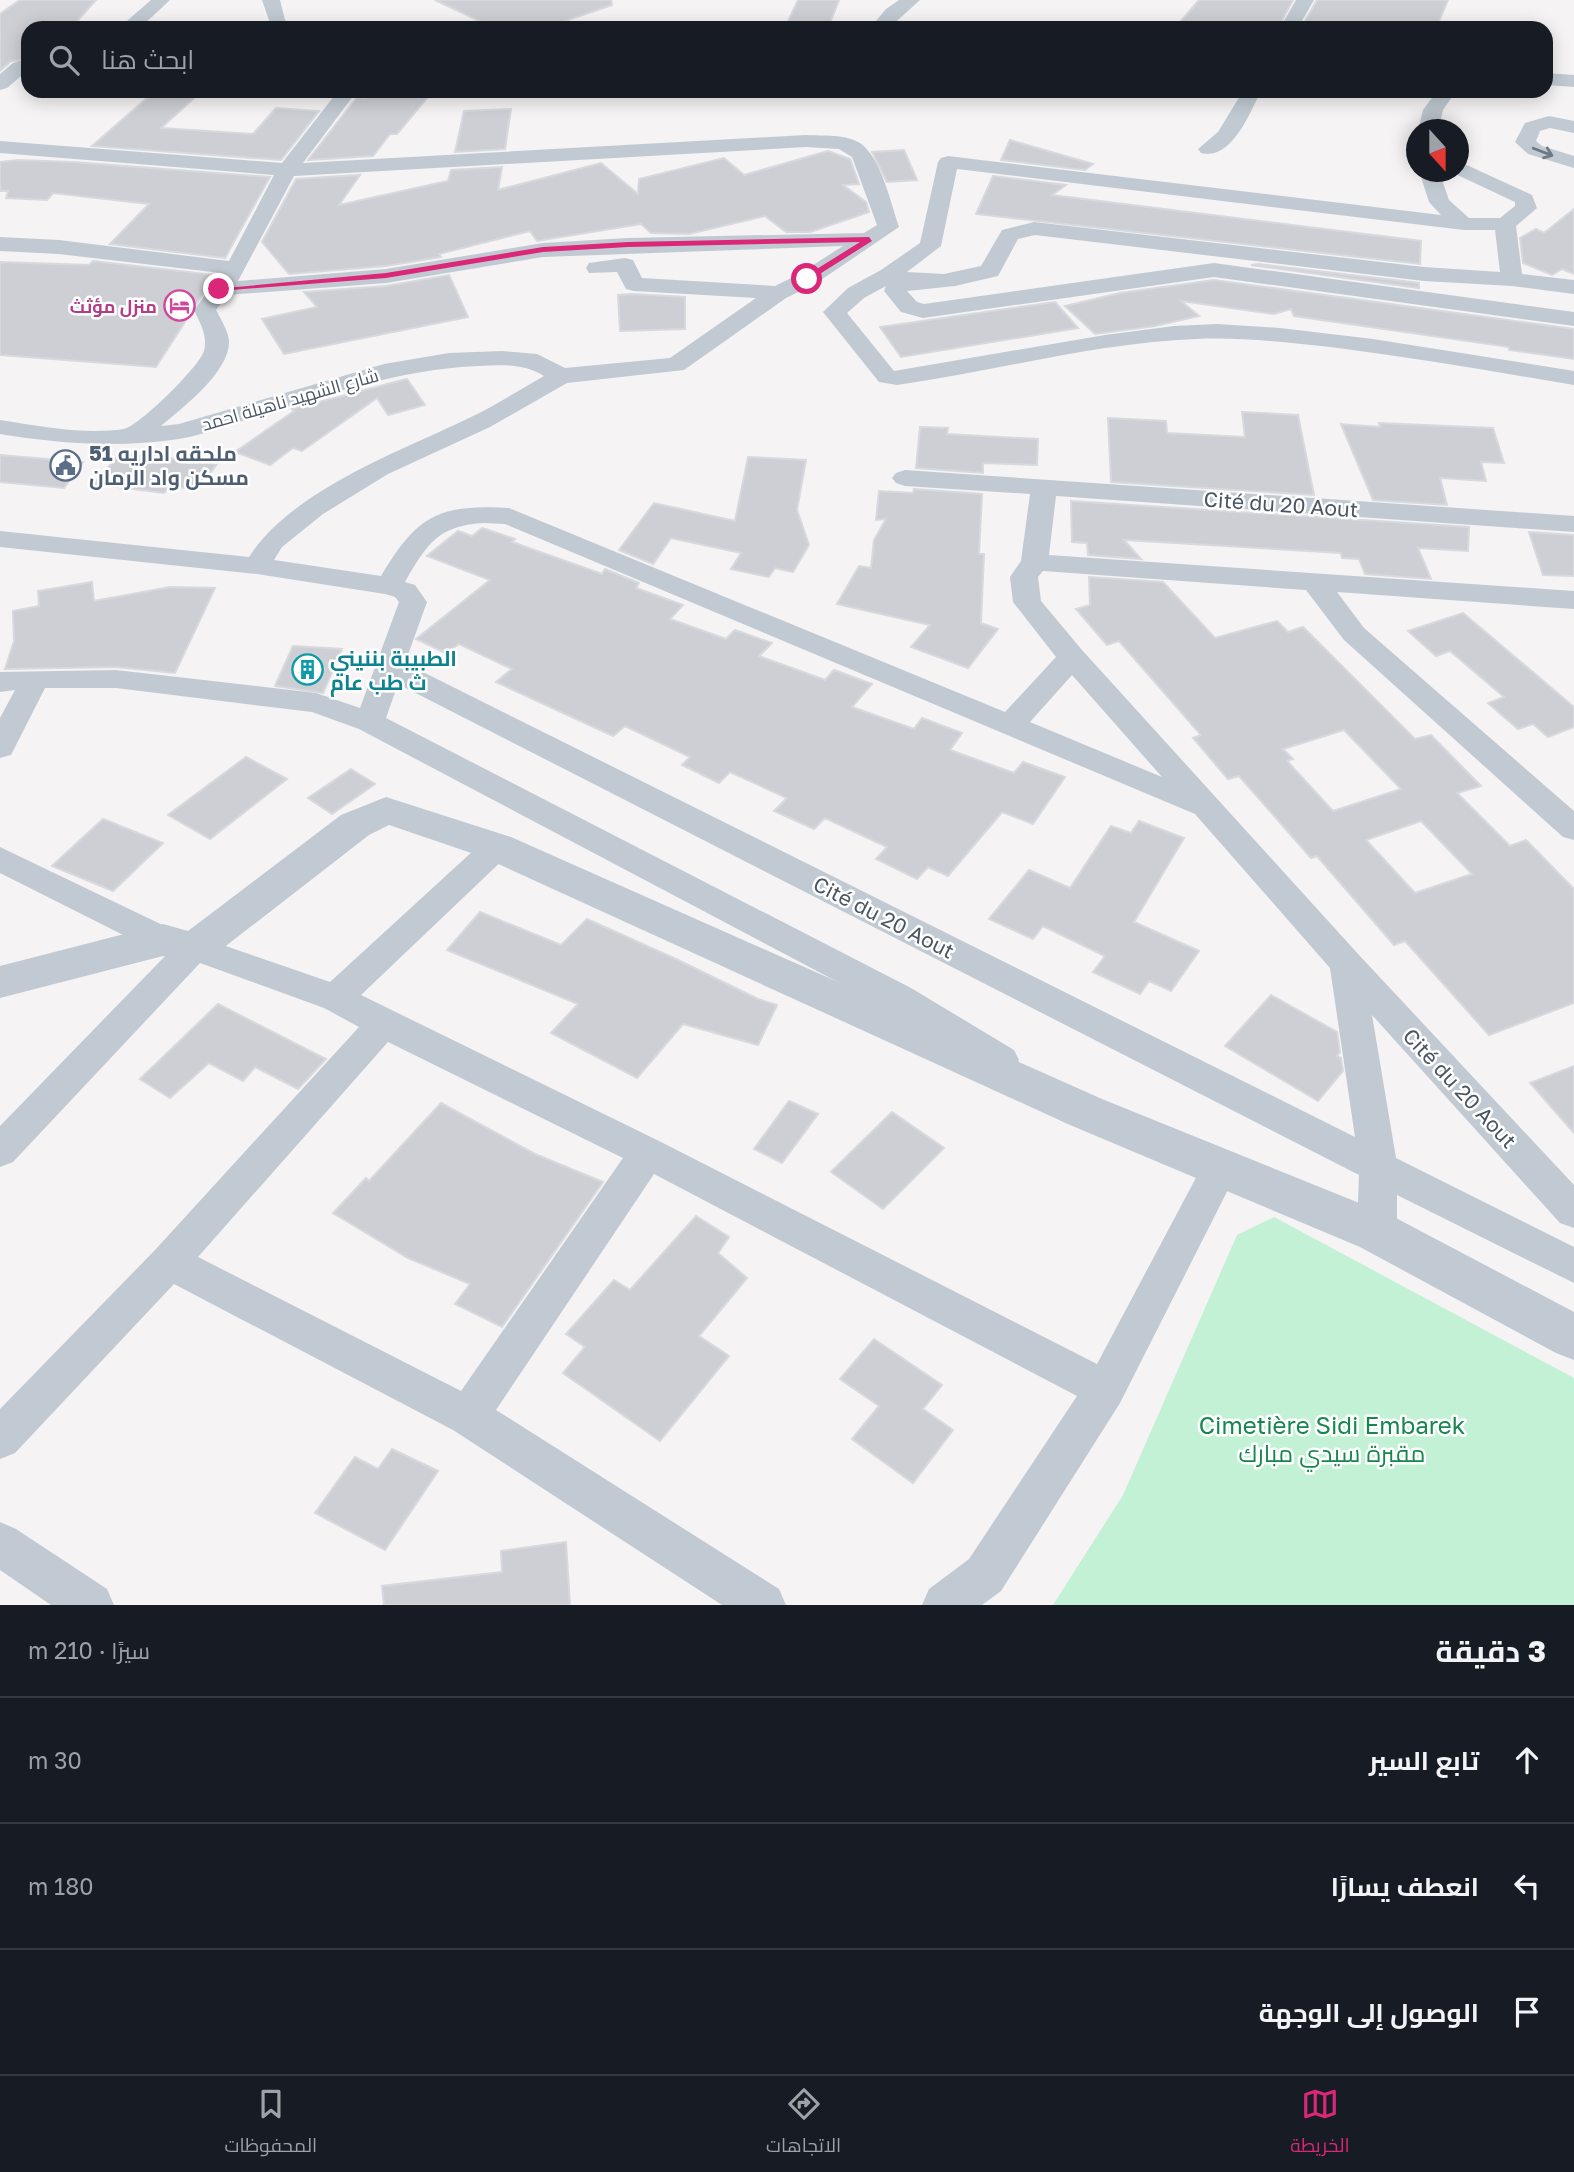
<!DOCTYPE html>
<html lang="ar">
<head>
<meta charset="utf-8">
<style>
  :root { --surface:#171b24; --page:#242831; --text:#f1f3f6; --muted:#9ea1a6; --line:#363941; --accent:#db2777 }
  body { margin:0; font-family:"Golos Text",Cairo,sans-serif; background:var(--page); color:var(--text); direction:rtl }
  .compass { position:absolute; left:1406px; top:119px; width:63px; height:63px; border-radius:50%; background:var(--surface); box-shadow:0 4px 18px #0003; rotate:159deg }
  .stop { position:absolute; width:21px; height:21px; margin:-16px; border:5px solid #db2777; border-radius:50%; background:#fff }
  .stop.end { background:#db2777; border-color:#fff; box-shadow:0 2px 7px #0008 }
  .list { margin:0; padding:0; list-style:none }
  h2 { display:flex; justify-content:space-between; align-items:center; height:91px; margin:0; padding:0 28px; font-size:30px }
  h2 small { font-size:23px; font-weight:400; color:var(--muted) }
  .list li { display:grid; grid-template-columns:46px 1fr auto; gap:21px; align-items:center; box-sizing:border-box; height:126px; padding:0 28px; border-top:2px solid var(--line) }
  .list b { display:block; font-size:26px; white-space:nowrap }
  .list em { font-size:23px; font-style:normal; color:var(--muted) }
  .icon { flex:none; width:38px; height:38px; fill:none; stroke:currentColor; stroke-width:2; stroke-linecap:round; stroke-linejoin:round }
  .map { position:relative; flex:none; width:1574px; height:1605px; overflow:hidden; direction:ltr }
  .search { position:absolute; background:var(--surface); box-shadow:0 4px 18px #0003; left:21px; right:21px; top:21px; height:77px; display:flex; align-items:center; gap:18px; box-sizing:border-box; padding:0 24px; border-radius:21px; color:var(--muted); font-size:26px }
  .sheet { height:469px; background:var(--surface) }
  nav { display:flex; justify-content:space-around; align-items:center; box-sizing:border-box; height:98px; border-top:2px solid var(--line); background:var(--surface); font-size:19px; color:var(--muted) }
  nav a { display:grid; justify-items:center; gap:4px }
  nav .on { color:var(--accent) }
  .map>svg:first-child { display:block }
  .green { fill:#c3f1d5 }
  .building { fill:#cdcfd5; stroke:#d7d9de; stroke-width:2; fill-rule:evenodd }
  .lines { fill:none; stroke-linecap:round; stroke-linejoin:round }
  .minor { fill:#c1cad2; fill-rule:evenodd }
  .tertiary { fill:#c1cad2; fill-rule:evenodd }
  .oneway { stroke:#6e7983 }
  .route { fill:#db2777 }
  .labels { text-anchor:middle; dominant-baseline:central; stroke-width:5; stroke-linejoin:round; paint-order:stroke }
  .far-hotel-label { font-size:18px; font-weight:bold; fill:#b23c85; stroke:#fff; text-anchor:end }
  .far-street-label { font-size:18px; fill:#4a5661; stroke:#fff }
  .service-label { font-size:21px; font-weight:bold; fill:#4e5e75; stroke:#fff; text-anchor:start }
  .street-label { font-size:21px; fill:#4a5661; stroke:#fff }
  .culture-label { font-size:21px; font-weight:bold; fill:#0d838f; stroke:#fff; text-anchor:start }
  .near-park-label { font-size:24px; fill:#17864f; stroke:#fff }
</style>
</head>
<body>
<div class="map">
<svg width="1574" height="1605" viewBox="0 0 1574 1605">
  <rect width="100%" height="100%" fill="#f5f3f3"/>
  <!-- green -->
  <polygon class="green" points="1274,1217 1574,1378 1574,1605 1053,1605 1123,1495 1237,1235"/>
  <!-- building -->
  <g class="building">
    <polygon points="20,0 96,0 71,28 28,28 28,56 25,60 11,61 0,71 0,14"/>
    <polygon points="435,0 611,0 612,5 544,28 494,28"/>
    <polygon points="798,0 839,0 828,28 785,28"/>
    <polygon points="1199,0 1293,0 1278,28 1175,28"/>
    <polygon points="1317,0 1448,0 1436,28 1301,28"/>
    <polygon points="155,91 202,91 161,128 253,134 276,108 319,111 281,160 92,146"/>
    <polygon points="372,91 433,91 397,134 390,134 373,156 308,160 357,97 366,98"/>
    <polygon points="511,109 505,149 455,152 464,111"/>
    <polygon points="1010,140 1093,164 1085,170 1001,160"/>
    <polygon points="904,150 917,180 887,182 872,152"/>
    <polygon points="828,151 850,159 859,184 843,185 866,202 869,212 810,232 786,232 765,216 689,234 651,233 641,224 537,241 530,231 439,254 441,257 386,266 289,274 262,242 296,179 360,175 339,205 448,181 451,170 502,167 498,190 601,163 638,194 639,179 724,158 744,175"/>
    <polygon points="18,160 73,162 270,177 225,258 110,244 149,204 53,193 47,200 6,198 8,191 0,191 0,162"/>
    <polygon points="993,176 1066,185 1052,195 1421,241 1420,264 976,214"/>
    <polygon points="1574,209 1574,274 1562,269 1552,275 1523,263 1520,238 1536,229 1544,233"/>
    <polygon points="93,261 215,275 156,367 0,355 0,262 89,265"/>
    <polygon points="1258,264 1419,283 1419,288 1251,265"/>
    <polygon points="449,275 468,317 284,354 262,319 317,307 304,292 386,286"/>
    <polygon points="1214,280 1574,329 1574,359 1509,350 1509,347 1294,316 1291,309 1274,314 1181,301 1199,316 1155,326 1095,334 1065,306 1120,293"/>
    <polygon points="633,294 685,297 685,329 620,331 618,295"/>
    <polygon points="1055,302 1078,328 901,357 880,327"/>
    <polygon points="407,379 425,405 388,415 377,398 302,451 293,448 270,465 235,452 294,411 292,409"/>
    <polygon points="1242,412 1298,415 1314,495 1111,482 1108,418 1166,421 1167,433 1245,437"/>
    <polygon points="1379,423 1493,428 1504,463 1481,462 1486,481 1440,478 1447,505 1373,500 1341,424 1380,427"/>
    <polygon points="920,427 948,428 947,434 1038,439 1037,465 983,463 983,473 916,468"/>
    <polygon points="121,452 217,464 198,490 170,486 164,493 94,484"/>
    <polygon points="0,455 83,462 64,488 0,482"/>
    <polygon points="748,457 806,460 797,510 809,545 793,572 775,568 769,577 731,569 741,553 671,538 653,564 619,550 654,503 735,521"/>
    <polygon points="914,489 982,494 979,554 984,554 981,623 998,629 968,668 911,647 930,625 837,604 859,566 871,568 874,540 886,519 876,520 879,491 913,493"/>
    <polygon points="1071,501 1469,527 1468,551 1418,548 1431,579 1365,574 1359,559 1342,558 1341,553 1124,540 1141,559 1088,555 1087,543 1072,542"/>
    <polygon points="482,528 515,539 512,542 602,574 605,569 639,583 636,588 683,605 670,619 726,639 735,630 772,643 759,656 825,680 834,670 872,684 852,707 914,729 922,718 962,733 950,750 1014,773 1023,762 1065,777 1033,824 1002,812 948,876 928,867 917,879 876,859 887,847 825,818 814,829 774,811 787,798 730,772 719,783 682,765 690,757 625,726 613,736 496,682 512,669 459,644 446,653 416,639 490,580 427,556 458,531 472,536"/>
    <polygon points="1529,532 1574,535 1574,576 1543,575"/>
    <path d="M 1089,577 L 1163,582 L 1215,638 L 1277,621 L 1288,632 L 1303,627 L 1415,739 L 1431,735 L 1481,786 L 1457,793 L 1510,846 L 1526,840 L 1574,889 L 1574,1003 L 1489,1035 L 1405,941 L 1394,945 L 1317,856 L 1311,858 L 1239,776 L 1228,779 L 1193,738 L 1201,735 L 1119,641 L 1107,645 L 1076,609 L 1090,605 ZM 1344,730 L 1401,789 L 1333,811 L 1287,761 L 1293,759 L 1283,749 ZM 1421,821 L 1472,874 L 1415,893 L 1366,840 Z"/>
    <polygon points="92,582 94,601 170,587 215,588 175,673 116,667 5,669 14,641 13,611 39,606 38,591"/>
    <polygon points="1463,613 1574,707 1574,727 1548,737 1533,724 1518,729 1488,703 1504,697 1450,651 1436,656 1408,631"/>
    <polygon points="293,646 342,649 323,693 275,686"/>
    <polygon points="246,757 287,779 210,839 168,815"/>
    <polygon points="351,769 375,784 332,814 308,798"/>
    <polygon points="103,819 163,843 113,891 52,866"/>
    <polygon points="1139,821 1184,838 1134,922 1199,951 1171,991 1149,981 1140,994 1093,972 1105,956 1043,926 1033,939 989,919 1029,870 1070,888 1111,826 1131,833"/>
    <polygon points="480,912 561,945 587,919 676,959 758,999 777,1005 758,1045 683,1024 637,1078 551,1033 578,1004 447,950"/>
    <polygon points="1271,995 1337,1032 1340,1052 1337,1056 1341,1058 1343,1071 1318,1101 1225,1046"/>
    <polygon points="218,1004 326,1059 298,1089 255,1067 243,1081 209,1063 170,1098 140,1079"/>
    <polygon points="1574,1066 1574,1133 1530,1083"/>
    <polygon points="789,1101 818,1114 782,1163 754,1149"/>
    <polygon points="441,1103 535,1154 603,1182 502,1327 455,1304 470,1284 408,1258 333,1213 366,1178 369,1181"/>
    <polygon points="892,1112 944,1148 883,1209 831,1172"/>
    <polygon points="696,1216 729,1237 718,1253 747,1278 699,1336 729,1356 660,1441 563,1373 585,1347 566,1334 614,1280 630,1290"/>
    <polygon points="874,1339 942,1385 923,1409 953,1430 913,1483 852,1439 879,1406 840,1379"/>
    <polygon points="392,1449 438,1471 385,1550 315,1513 355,1457 378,1469"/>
    <polygon points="566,1542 570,1605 384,1605 382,1586 502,1572 501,1551"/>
  </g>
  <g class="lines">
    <!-- minor -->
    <g class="minor">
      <polygon points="151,0 170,0 140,28 128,28 125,24 128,20"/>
      <polygon points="262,0 280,0 285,20 294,28 271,26"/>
      <polygon points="899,0 920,0 889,28 870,28 886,9"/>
      <polygon points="1296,0 1314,0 1298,28 1280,28"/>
      <polygon points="20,61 27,63 27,71 7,88 0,90 0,74 13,63"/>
      <polygon points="1546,73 1574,75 1574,87 1546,85"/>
      <path d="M 338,91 L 357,91 L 303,163 L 806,135 C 823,136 845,134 860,143 C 881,157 891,204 899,227 L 815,284 L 786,298 L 684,370 L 567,383 L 490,427 L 388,474 L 323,514 L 282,547 L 274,560 L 381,576 C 417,516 437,504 509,508 L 1005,712 L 1056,657 L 1013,602 L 1010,577 L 1021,561 L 1030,494 L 905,486 L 896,483 L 892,478 L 896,473 L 905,470 L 1574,516 L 1574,532 L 1056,496 L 1049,555 L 1574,591 L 1574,609 L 1337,592 L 1364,628 L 1574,811 L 1574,840 L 1563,837 L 1344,640 L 1306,590 L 1043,571 L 1038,577 L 1041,601 L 1082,650 L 1359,955 L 1574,1185 L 1574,1228 L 1560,1223 L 1372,1015 L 1396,1158 L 1574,1247 L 1574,1283 L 1397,1195 L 1397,1232 L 1391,1244 L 1377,1249 L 1363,1244 L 1357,1232 L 1359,1175 L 398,684 L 386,718 L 911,988 L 1014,1050 L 1019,1060 L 1014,1070 L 1001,1074 L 988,1070 L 887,1008 L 359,729 L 312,712 L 116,688 L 45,688 L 11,755 L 0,758 L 0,718 L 15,690 L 0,692 L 0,672 L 116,670 L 316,693 L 360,708 L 399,602 L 395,597 L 385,594 L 257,574 L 0,547 L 0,531 L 249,557 C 292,490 399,452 469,418 C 495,406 519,390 544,376 C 524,363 501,365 478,366 C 399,369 325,396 251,418 C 228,425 203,435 179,439 C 117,448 62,444 0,434 L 0,420 C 40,426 83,435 124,429 C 139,426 199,367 204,351 C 208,336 200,323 194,310 L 221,273 L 59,254 L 0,251 L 0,237 L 59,240 L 229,261 L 274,175 L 0,153 L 0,141 L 282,163 ZM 806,147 L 839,149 L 852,157 L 877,225 L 864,233 L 628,238 L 543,243 L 386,269 L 238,281 L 294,176 ZM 843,246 L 799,274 L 775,286 L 642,278 L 633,260 L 625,258 L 589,263 L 586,268 L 589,273 L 617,272 L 626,289 L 634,291 L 756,298 L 670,358 L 565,368 L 537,354 L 502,351 L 449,353 L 384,364 L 179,424 L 161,426 C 182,408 230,372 229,341 C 228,331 221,319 216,310 L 227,295 L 386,283 L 543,257 ZM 485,523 L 505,524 L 1195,814 L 1330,968 L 1355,1137 L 405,663 L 427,602 L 415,585 L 405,582 C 427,544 438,525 485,523 ZM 1072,675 L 1162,777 L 1030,722 Z"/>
      <path d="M 1243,91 L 1261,91 C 1250,112 1232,161 1201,153 L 1198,149 L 1218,132 Z"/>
      <polygon points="1437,91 1456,91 1443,110 1438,130 1418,130 1423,110"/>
      <polygon points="1549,116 1574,121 1574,133 1550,128 1540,131 1536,141 1542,146 1574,156 1574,168 1528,154 1515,142 1525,123"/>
      <path d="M 948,156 L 1441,215 L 1429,202 L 1421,177 L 1424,172 L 1444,172 L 1441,177 L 1449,200 L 1469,218 L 1500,218 L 1515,206 L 1515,202 L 1451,172 L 1458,172 L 1458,161 L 1532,195 L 1537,208 L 1516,226 L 1522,274 L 1574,280 L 1574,294 L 1512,286 L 1424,281 L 1035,235 L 1018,239 L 998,276 L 955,286 L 907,291 L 917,302 L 924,304 L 1214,263 L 1574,312 L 1574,326 L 1214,277 L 923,318 L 901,312 L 884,291 L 886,286 L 864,298 L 847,313 L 894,371 L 1105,335 L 1174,326 L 1217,324 L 1280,328 L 1373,339 L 1574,371 L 1574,385 C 1496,372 1417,358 1338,348 C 1291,343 1243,337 1196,339 C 1095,343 996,371 897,385 L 879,382 L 823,312 L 848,288 L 881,270 L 920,243 L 938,162 L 941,158 ZM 957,169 L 1464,230 L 1495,230 L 1500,272 L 1424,267 L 1034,222 L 1002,230 L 981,266 L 944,274 L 907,272 L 941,246 Z"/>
      <path d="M 497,836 L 508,839 L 513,847 L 508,855 L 361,995 L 661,1142 L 1097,1364 L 1207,1157 L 1220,1152 L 1233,1157 L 1239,1168 L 1120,1403 L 1001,1591 L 982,1605 L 922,1605 L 929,1589 L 969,1559 L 1077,1396 L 654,1174 L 496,1410 L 779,1589 L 786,1605 L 722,1605 L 453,1430 L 174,1284 L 15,1453 L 0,1459 L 0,1409 L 155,1250 L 359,1027 L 324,1008 L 200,963 L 13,1162 L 0,1167 L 0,1126 L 171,950 L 163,953 L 151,949 L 0,873 L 0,847 L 175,931 L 179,942 L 194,935 L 330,982 L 486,839 ZM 388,1042 L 623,1158 L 461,1391 L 198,1257 Z"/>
      <polygon points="0,1522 16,1529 107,1589 114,1605 51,1605 0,1570"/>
    </g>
    <!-- tertiary -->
    <polygon class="tertiary" points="386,797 511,837 1102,1099 1394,1217 1574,1312 1574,1360 1556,1353 1360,1247 1070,1125 483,857 389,825 369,835 209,959 194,964 163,956 0,998 0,966 163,924 188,931 341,815"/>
  </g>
  <!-- one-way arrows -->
  <defs><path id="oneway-shaft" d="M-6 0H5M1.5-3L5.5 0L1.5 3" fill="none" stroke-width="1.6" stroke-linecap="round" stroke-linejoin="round" transform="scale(1.75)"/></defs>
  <use class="oneway" href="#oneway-shaft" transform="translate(1543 152) rotate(21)"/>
  <!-- route -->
  <polygon class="route" points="869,237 872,241 807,282 804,277 860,242 628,247 543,252 386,278 219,291 215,289 386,273 543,247 628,242"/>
  <!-- icons -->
  <defs>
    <symbol id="hotel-ring" viewBox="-11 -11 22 22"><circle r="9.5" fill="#fff" stroke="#d1479c" stroke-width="1.5"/><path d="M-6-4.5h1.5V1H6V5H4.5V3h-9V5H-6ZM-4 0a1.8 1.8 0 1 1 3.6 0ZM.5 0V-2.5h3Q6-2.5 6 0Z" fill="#d1479c"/></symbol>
    <symbol id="civic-ring" viewBox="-11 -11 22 22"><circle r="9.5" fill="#fff" stroke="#5c6f8a" stroke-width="1.5"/><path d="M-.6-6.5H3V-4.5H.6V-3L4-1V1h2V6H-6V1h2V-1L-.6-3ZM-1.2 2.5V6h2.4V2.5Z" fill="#5c6f8a"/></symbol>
    <symbol id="building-ring" viewBox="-11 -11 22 22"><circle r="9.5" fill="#fff" stroke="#0f9aa8" stroke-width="1.5"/><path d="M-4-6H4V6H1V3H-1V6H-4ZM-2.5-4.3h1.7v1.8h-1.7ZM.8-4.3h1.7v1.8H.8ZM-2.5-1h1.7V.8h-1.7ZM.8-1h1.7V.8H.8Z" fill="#0f9aa8"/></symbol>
  </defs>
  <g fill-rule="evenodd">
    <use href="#hotel-ring" x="162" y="288" width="35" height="35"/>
    <use href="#civic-ring" x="48" y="448" width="35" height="35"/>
    <use href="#building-ring" x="290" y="652" width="35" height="35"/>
  </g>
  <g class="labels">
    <!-- far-hotel labels -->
    <g class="far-hotel-label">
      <text x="157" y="306">منزل مؤثث</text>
    </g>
    <!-- far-street labels -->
    <g class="far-street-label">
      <text transform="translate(290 399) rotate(-16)">شارع الشهيد ناهيلة احمد</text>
    </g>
    <!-- service labels -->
    <g class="service-label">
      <text x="89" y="453">ملحقه اداريه 51<tspan x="89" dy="24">مسكن واد الرمان</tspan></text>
    </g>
    <!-- street labels -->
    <g class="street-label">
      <text transform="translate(1281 504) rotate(4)">Cité du 20 Aout</text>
      <text transform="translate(884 917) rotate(27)">Cité du 20 Aout</text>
      <text transform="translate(1460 1088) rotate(47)">Cité du 20 Aout</text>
    </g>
    <!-- culture labels -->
    <g class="culture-label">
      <text x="330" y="658">الطبيبة بننيني<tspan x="330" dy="24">ث طب عام</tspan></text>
    </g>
    <!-- near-park labels -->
    <g class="near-park-label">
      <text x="1332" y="1424">Cimetière Sidi Embarek<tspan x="1332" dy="28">مقبرة سيدي مبارك</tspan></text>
    </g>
  </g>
</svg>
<svg class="compass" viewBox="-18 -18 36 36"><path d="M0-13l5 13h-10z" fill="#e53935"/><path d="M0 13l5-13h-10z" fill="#9ea1a6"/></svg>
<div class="stop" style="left:807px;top:279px"></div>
<div class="stop end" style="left:219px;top:289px"></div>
<div class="search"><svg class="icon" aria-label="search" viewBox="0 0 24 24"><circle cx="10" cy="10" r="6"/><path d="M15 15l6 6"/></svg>ابحث هنا</div>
</div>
<section class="sheet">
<h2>3 دقيقة<small>سيرًا · 210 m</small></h2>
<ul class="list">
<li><svg class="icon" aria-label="ahead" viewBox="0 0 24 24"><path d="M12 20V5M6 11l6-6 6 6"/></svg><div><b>تابع السير</b></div><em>30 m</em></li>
<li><svg class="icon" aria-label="left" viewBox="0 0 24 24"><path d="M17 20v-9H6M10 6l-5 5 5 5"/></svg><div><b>انعطف يسارًا</b></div><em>180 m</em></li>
<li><svg class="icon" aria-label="arrive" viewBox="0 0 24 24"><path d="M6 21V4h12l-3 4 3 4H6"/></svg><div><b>الوصول إلى الوجهة</b></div></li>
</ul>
</section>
<nav>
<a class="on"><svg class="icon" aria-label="map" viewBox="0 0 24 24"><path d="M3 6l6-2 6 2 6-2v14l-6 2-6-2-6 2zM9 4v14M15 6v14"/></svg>الخريطة</a>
<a><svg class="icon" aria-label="directions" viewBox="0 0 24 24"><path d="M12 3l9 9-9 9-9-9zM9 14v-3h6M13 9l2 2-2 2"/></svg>الاتجاهات</a>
<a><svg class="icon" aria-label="saved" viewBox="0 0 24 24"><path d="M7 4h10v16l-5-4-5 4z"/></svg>المحفوظات</a>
</nav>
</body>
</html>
